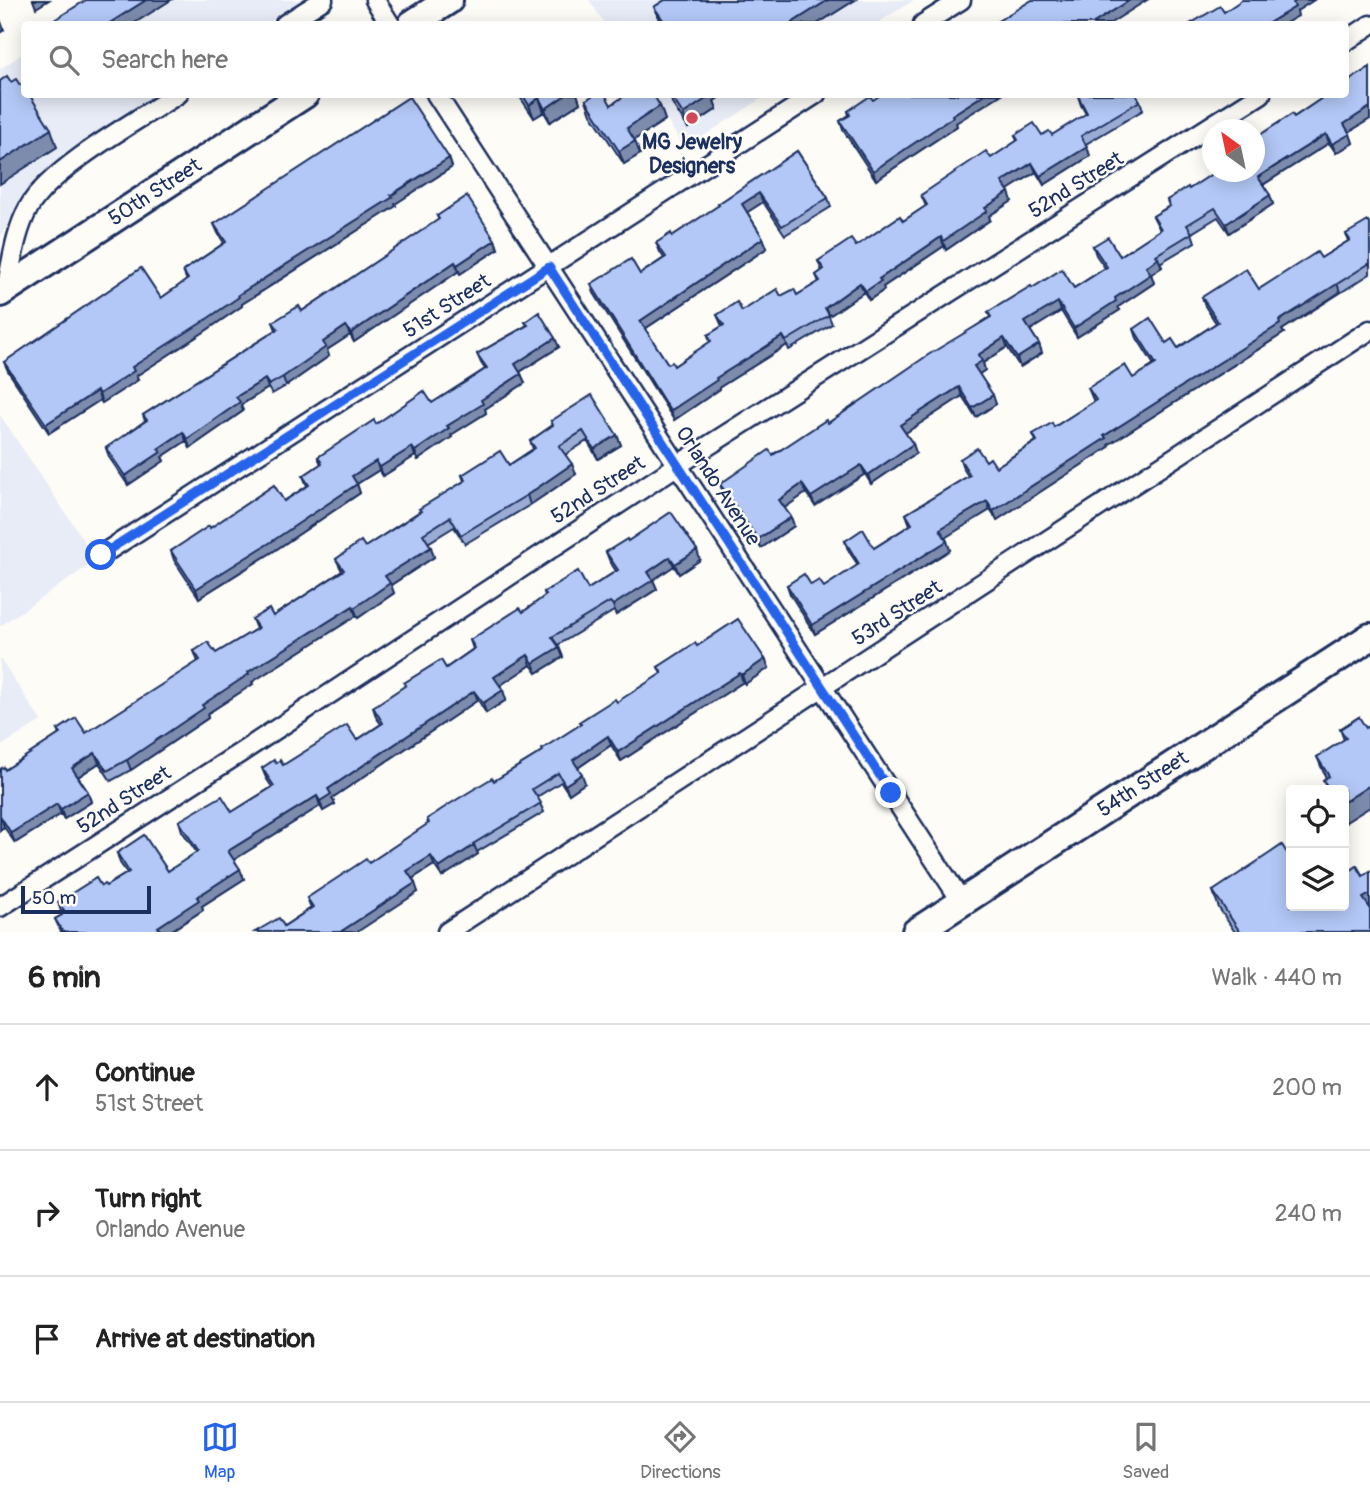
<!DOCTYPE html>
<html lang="en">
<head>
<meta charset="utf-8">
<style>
  :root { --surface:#fff; --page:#f6f6f6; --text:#222; --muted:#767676; --line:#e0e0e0; --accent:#2563eb }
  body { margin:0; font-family:Pangolin,sans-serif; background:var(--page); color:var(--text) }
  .controls { position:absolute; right:21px; bottom:21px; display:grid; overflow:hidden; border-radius:7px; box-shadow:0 4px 18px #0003 }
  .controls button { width:63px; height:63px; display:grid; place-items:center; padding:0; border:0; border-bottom:2px solid var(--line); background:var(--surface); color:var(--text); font:35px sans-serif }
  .compass { position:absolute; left:1202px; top:119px; width:63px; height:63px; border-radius:50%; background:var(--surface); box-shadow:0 4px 18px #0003; rotate:327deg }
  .scale { position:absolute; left:21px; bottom:18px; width:130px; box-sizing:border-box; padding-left:7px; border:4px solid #1b2f5e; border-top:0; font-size:19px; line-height:24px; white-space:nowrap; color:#1b2f5e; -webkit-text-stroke:5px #fdfcf7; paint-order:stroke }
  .stop { position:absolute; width:21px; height:21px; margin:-16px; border:5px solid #2563eb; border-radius:50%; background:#fff }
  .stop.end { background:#2563eb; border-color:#fff; box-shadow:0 2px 7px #0008 }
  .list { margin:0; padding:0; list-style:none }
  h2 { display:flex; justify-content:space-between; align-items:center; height:91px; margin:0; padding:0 28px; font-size:30px }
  h2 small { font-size:23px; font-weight:400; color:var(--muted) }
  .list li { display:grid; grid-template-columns:46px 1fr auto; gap:21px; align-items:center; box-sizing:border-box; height:126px; padding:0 28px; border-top:2px solid var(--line) }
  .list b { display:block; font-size:26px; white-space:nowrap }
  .list p { margin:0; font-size:23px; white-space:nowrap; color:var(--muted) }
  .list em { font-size:23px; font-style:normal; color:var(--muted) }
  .icon { flex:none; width:38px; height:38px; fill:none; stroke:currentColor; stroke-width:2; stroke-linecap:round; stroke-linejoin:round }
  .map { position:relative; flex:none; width:1370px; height:932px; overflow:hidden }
  .search { position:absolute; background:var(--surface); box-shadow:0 4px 18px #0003; left:21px; right:21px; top:21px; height:77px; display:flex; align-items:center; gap:18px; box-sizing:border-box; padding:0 24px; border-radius:7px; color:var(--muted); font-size:26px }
  .sheet { height:469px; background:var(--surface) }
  nav { display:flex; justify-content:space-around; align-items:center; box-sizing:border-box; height:98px; border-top:2px solid var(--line); background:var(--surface); font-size:19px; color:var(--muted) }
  nav a { display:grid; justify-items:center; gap:4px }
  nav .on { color:var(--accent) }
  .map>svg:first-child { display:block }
  .built { fill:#e7ecf7 }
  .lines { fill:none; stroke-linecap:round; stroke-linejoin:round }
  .street-casing { stroke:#1b2f5e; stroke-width:23 }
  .secondary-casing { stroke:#1b2f5e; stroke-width:32 }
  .street { stroke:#fdfcf7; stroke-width:18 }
  .secondary { stroke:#fdfcf7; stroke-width:26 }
  .wall { fill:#9aacd4; stroke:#1b2f5e; stroke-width:2 }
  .shaded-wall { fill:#7d8cad; stroke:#1b2f5e; stroke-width:2 }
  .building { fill:#b3c8f7; stroke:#1b2f5e; stroke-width:2 }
  .route { stroke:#2563eb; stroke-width:9 }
  .poi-dot { fill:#d1495b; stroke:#fdfcf7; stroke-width:2.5 }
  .labels { text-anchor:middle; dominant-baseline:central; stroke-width:5; stroke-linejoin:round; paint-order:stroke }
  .poi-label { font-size:21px; font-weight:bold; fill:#1b2f5e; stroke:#fdfcf7 }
  .street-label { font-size:21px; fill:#1b2f5e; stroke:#fdfcf7 }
</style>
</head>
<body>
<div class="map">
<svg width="1370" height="932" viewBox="0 0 1370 932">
  <rect width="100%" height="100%" fill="#fdfcf7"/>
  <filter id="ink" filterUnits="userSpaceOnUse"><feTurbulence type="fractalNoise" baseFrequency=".0143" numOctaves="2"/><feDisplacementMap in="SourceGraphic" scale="14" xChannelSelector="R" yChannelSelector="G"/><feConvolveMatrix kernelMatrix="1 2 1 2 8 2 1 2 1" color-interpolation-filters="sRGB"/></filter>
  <g filter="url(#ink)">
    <!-- built -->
    <g class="built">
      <polygon points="106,0 304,0 266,24 68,24"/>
      <polygon points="589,0 914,0 876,24 605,24"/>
      <polygon points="24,53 24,94 159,95 44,171 21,199 0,238 0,69"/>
      <polygon points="650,95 767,95 685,148"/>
      <polygon points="0,415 97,560 0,626"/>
      <polygon points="0,658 41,721 0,747"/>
    </g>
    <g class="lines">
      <defs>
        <g id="street">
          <polyline points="375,0 390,24"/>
          <polyline points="285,24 323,0"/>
          <polyline points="923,24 961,0"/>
          <polyline points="1346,41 1370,25"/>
          <polyline points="436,94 962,902"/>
          <path d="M 6,290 C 12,262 15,232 29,207 C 51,168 138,120 178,94"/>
          <polyline points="101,555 816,94"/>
          <polyline points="0,907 240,753 678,465 1261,94"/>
          <polyline points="447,932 1370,330"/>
        </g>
        <g id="secondary">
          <polyline points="412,24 449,0"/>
          <polyline points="0,293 305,94"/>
          <polyline points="916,932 1370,637"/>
        </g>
      </defs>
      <!-- street casing -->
      <use href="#street" class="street-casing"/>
      <!-- secondary casing -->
      <use href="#secondary" class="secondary-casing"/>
      <!-- street -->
      <use href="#street" class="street"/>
      <!-- secondary -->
      <use href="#secondary" class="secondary"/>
    </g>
    <!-- wall -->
    <g class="wall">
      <polygon points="665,0 855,0 817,24 662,24 654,7"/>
      <polygon points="1370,67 1370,119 1349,132 1353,143 1336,153 1329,143 1263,185 1273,204 1229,233 1218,217 1192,233 1195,242 1160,263 1162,267 1151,274 1154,283 1118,307 1120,310 1077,337 1061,311 1030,330 1039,344 1042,353 1020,367 1007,347 983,363 985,370 979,374 996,404 976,417 962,396 905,433 913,444 916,453 871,484 865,474 815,506 806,493 784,508 791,517 794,526 761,548 723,493 720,484 828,423 990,317 988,312 1032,288 1074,288 1105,268 1096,255 1093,246 1120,256 1160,230 1153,216 1169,206 1167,200 1189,189 1255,172 1294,117"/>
      <polygon points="518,94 577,94 580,103 550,122 544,112 534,118"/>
      <polygon points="669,94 724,94 714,101 717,109 688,128 673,105"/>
      <polygon points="1078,96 1140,101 1143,110 1086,144 1090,156 1044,185 1036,172 1007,190 1012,201 989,216 990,220 946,250 944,246 883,287 884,290 869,300 864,292 829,316 832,324 789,350 787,345 720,387 720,389 674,420 594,293 591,284 640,274 664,258 660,252 656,243 672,236 719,206 797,151 828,198 831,207 785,235 763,202 747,212 763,238 767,248 645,329 668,364 674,366 710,342 708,335 722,326 717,315 742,311 781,296 797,295 819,282 816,275 822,271 818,261 856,246 903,221 926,206 921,195 991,158 1017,141 1015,135 1052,135 1086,114 1081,105"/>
      <polygon points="586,100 611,105 660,106 665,120 634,140 640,154 624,164 591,114"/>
      <polygon points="873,100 956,123 957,126 876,180 843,130 840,121 849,115 848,111"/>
      <polygon points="449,158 452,167 395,204 396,206 242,304 242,306 204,332 136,376 138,380 102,403 100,400 49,433 8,371 4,362 161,298 187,281 183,271 224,243 218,233 214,224"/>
      <polygon points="437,216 495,240 498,249 460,274 459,271 354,342 350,335 327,350 329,356 286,386 272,394 268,388 241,405 243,411 190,448 186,441 162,457 164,461 128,485 109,457 106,448 145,421 143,415 276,330 273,322 302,311 439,220"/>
      <polygon points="1370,224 1370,274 1282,330 1284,333 1108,445 1109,447 997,520 990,510 945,537 950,550 815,634 790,594 787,585 811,585 824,587 858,565 848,550 845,541 874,548 910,525 906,514 968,476 963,468 960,459 986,461 996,467 1036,441 1033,434 1054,427 1094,402 1088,388 1133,378 1154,365 1137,338 1134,329 1178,348 1216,323 1205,306 1202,297 1259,289 1321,258 1348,241 1346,234"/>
      <polygon points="525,322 559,347 520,372 525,383 485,409 486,413 451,435 452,437 418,460 415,456 383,476 379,470 357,484 360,493 274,551 199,598 174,560 171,551 210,528 284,501 307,486 303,476 321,464 318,457 376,424 432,403 485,369 481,363 477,354 527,325"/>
      <polygon points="551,421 617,435 621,445 598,459 587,441 565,455 576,474 530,505 465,544 454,527 428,543 434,557 391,585 394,593 358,618 356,616 252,682 253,684 207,714 208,718 131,770 111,781 99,763 78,777 88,792 91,802 64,819 61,814 15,843 4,827 0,830 5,770 60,734 58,730 86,733 198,662 194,651 216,653 256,629 252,619 273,616 342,571 336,559 365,547 420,511 464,481 462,475 509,465 533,449 530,441 553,425"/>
      <polygon points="628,541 700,560 679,574 674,566 653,580 657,589 616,615 614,611 558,645 563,657 537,673 531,665 500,685 506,700 486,713 478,700 332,798 335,804 323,811 320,806 234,859 244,879 202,906 203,910 169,932 61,932 55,919 62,915 58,902 101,886 106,886 127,873 120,863 117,853 168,871 197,853 182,831 179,821 232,812 272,787 266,778 262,768 276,763 283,765 357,740 381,724 376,717 373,707 446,668 473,649 470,640 523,612 545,596 544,592 588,589 616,571 610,562 606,552"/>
      <polygon points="697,646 765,659 769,668 745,684 743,682 621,761 611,745 578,768 585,783 569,794 561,782 537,797 544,812 477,852 478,854 442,877 434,865 412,879 418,892 284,926 311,908 307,898 369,863 428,824 427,819 494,781 543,751 661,674 658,667"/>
      <polygon points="1359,717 1346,822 1344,820 1344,790 1327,790 1323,780 1326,778 1317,757 1344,740 1340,729"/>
      <polygon points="1363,876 1370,932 1235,932 1219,908 1213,891 1291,906"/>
    </g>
    <!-- shaded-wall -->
    <g class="shaded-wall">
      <polygon points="33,0 49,0 36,8"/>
      <polygon points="146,0 171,0 133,24 108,24"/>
      <polygon points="828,0 855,0 817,24 790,24"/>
      <polygon points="1130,0 1147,0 1109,24 1092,24"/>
      <polygon points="1297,0 1314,0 1297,11 1298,16 1284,24 1267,24"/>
      <polygon points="0,19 4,30 0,33"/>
      <polygon points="567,94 577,94 580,103 550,122 545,109"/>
      <polygon points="710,94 724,94 714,101 717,109 688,128 683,114"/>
      <polygon points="985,94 1002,94 956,123 957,126 876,180 873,171 952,115"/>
      <polygon points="539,98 544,112 534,118 529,105"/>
      <polygon points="660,106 665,120 631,142 627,128"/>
      <polygon points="1370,107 1370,119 1347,133 1344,124"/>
      <polygon points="51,129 57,147 0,184 0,162"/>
      <polygon points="1326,134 1329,143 1261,186 1258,177"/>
      <polygon points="1350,134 1353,143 1336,153 1332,144"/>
      <polygon points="635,141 640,154 624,164 619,151"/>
      <polygon points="1087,147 1090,156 1044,185 1040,176"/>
      <polygon points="449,158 452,167 395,204 396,206 242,304 242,306 204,332 136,376 138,380 102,403 99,394 132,367 238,295"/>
      <polygon points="1032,163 1036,172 1006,191 1002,182"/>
      <polygon points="1009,192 1012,201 989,216 990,220 946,250 943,241 985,208"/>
      <polygon points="759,193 763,202 746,213 742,204"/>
      <polygon points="1270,195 1273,204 1229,233 1226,224"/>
      <polygon points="941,237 944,246 883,287 884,290 869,300 866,291 879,279"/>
      <polygon points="763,238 767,248 643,330 640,321"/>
      <polygon points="495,240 498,249 460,274 457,265"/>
      <polygon points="1158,258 1162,267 1151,274 1154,283 1118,307 1120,310 1077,337 1074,328 1115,298 1146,267"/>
      <polygon points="455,262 459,271 354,342 351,333"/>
      <polygon points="860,283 864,292 829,316 825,308"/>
      <polygon points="1337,283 1340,292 1282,330 1284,333 1108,445 1109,447 997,520 993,511 1104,436"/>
      <polygon points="1058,302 1061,311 1029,331 1025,322"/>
      <polygon points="346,326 350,335 327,350 329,356 286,386 283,377 323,342"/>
      <polygon points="783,336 787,345 720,387 720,389 674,420 670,411 716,378"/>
      <polygon points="555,338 559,347 518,373 515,364"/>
      <polygon points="1004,338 1007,347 983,363 985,370 978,375 974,366 978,355"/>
      <polygon points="1039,344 1042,353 1020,367 1017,358"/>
      <polygon points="521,374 525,383 485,409 486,413 451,435 452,437 418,460 415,451 481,400"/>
      <polygon points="265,379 268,388 241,405 243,411 190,448 187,439 236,397"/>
      <polygon points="959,387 962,396 904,434 900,425"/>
      <polygon points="97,391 100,400 49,433 46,424"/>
      <polygon points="993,395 996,404 976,417 972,408"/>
      <polygon points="183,432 186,441 162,457 164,461 128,485 125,476 158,449"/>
      <polygon points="617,435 621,445 598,459 594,449"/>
      <polygon points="913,444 916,453 871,484 868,475"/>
      <polygon points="412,447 415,456 383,476 380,467"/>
      <polygon points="376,461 379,470 355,485 352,476"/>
      <polygon points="572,464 576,474 530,505 527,495"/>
      <polygon points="861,465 865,474 815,506 811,497"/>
      <polygon points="357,484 360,493 274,551 199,598 196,589"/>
      <polygon points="802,484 806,493 783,509 779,500"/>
      <polygon points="987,501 990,510 943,539 940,529"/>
      <polygon points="791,517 794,526 761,548 758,539"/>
      <polygon points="947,541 950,550 815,634 812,625"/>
      <polygon points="431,547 434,557 391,585 394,593 358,618 354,608 385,576"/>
      <polygon points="697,550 700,560 679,574 675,564"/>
      <polygon points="670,557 674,566 653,580 657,589 616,615 613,605 648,572"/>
      <polygon points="353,606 356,616 252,682 253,684 207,714 208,718 131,770 127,760 202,705 248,672"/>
      <polygon points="559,647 563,657 537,673 533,663"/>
      <polygon points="528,655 531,665 498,687 494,677"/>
      <polygon points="765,659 769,668 745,684 742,675"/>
      <polygon points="740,673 743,682 621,761 618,752"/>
      <polygon points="503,690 506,700 486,713 483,703"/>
      <polygon points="474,691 478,700 332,798 335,804 323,811 320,801 328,789"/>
      <polygon points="608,736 611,745 576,769 573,760"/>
      <polygon points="95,753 99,763 76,778 72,768"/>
      <polygon points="582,774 585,783 569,794 565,785"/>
      <polygon points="1370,785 1370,807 1346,822 1344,817 1344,802"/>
      <polygon points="88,792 91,802 64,819 61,809"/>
      <polygon points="317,796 320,806 232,861 228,851"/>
      <polygon points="57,804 61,814 15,843 11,833"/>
      <polygon points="1,817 4,827 0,830 0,818"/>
      <polygon points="474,845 478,854 442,877 439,868"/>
      <polygon points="431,856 434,865 410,880 407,871"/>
      <polygon points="240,869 244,879 202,906 203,910 169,932 155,932 158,927 197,897"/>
      <polygon points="415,883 418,892 357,932 340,932"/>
      <polygon points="1370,894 1370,915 1363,898"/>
    </g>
    <!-- building -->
    <g class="building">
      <polygon points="86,0 146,0 108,24 48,24"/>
      <polygon points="665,0 828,0 790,24 666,24 654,7"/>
      <polygon points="1032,0 1130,0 1092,24 993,24"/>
      <polygon points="1242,0 1297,0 1293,3 1295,7 1267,24 1190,24 1220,6 1224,12"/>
      <polygon points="1370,67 1370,107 1344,124 1350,134 1332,144 1326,134 1258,177 1270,195 1226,224 1215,208 1187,225 1192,233 1156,255 1158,258 1146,267 1151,274 1115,298 1116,301 1074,328 1058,302 1025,322 1039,344 1017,358 1004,338 978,355 982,361 974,366 993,395 972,408 959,387 900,425 913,444 868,475 861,465 811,497 802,484 779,500 791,517 758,539 720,484 769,450 773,455 826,420 828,423 928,355 991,317 988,312 1031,286 1032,288 1062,269 1074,288 1107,267 1093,246 1108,237 1120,256 1161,229 1153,216 1170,206 1167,200 1188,187 1189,189 1215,172 1255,172 1255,138 1292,114 1294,117 1328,94 1346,94 1346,83"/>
      <polygon points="7,76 11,82 16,79 20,85 22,84 24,88 24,94 29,94 51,129 0,162 0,81"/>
      <polygon points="522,94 567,94 545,109 539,98 529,105"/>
      <polygon points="595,94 605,94 611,105 627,94 653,94 660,106 627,128 635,141 619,151 586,100"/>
      <polygon points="670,94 712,94 712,95 683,114"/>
      <polygon points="882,94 985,94 952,115 953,117 873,171 840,121 850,115 848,111 870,96 873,100"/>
      <polygon points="1081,94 1136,94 1140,101 1081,136 1087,147 1040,176 1032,163 1002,182 1009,192 985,208 987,211 943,241 941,237 879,279 881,281 866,291 860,283 825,308 829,315 786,341 783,336 716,378 717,380 670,411 591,284 631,259 640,274 666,257 656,243 671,233 672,236 719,205 718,204 797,151 828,198 782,226 759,193 742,204 763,238 640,321 668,364 672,362 674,366 711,341 708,335 724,325 717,315 737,302 742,311 777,289 781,296 794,289 797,295 820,281 816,275 824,269 818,261 851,239 856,246 900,216 903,221 927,205 921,195 986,151 991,158 1018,140 1015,135 1034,123 1042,135 1049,131 1052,135 1087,113 1078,96"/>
      <polygon points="409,97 449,158 391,195 393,197 238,295 239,297 201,323 132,367 134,371 99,394 97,391 46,424 4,362 141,268 161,298 188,279 183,271 226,242 214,224"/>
      <polygon points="467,196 495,240 457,265 455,262 351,333 346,326 323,342 326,347 283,377 269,385 265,379 236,397 240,402 187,439 183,432 158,449 161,452 125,476 106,448 147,420 143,415 278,329 273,322 299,306 302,311 439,219 437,216"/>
      <polygon points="1368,221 1370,224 1370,263 1279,321 1280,324 1104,436 1106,438 993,511 987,501 940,529 947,541 812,625 787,585 804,574 811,585 819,580 824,587 859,564 845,541 863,529 874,548 912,524 906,514 970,475 960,459 977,448 986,461 990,458 996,467 1037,441 1033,434 1052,423 1054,427 1096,400 1088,388 1125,365 1133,378 1156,364 1134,329 1150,318 1166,343 1172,339 1178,348 1218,322 1202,297 1246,269 1259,289 1317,252 1321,258 1350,240 1346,234"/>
      <polygon points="539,312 555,338 515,364 521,374 481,400 483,404 447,426 449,428 415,451 412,447 380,467 376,461 352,476 357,484 271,542 196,589 171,551 209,526 210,528 274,485 284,501 309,485 303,476 322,463 318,457 374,420 376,424 424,391 432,403 475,376 487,368 477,354 528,325 525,322"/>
      <polygon points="592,395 617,435 594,449 583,431 559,446 572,464 527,495 461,535 450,517 423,534 431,547 385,576 390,583 354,608 353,606 248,672 249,674 202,705 204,708 127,760 107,771 95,753 72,768 88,792 61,809 57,804 11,833 1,817 0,818 0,769 4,767 5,770 61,733 58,730 76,718 86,733 200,660 194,651 208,642 216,653 258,628 252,619 269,609 273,616 344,570 336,559 361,541 365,547 421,511 419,509 466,480 462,475 500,451 509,465 535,448 530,441 553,425 551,421"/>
      <polygon points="671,512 697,550 675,564 670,557 648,572 653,580 613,605 610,602 552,637 559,647 533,663 528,655 494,677 503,690 483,703 474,691 328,789 331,794 320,801 317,796 228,851 240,869 197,897 199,900 158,927 160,929 155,932 63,932 55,919 62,915 61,912 64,910 58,902 96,878 101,886 104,884 106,886 129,872 117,853 144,835 168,871 198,851 179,821 222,796 232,812 274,786 262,768 274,760 276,763 280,760 283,765 347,725 357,740 383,723 373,707 406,685 404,683 441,660 446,668 475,648 470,640 520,608 523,612 546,595 544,592 578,571 588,589 618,570 606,552 627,539 628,541"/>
      <polygon points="738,619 765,659 742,675 740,673 618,752 608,736 573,760 582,774 565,785 558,773 532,789 541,803 473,844 474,845 439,868 431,856 407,871 415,883 340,932 255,932 279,918 284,926 313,907 307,898 366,859 369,863 429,823 427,819 448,805 492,778 494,781 543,751 542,749 581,724 579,722 615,699 617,702 662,673 658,667 695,643 697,646"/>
      <polygon points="1359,717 1366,728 1370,725 1370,785 1344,802 1344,790 1330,790 1323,780 1329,776 1317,757 1346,738 1340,729"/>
      <polygon points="1282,845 1291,859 1291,906 1344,906 1344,875 1357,866 1363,876 1370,871 1370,894 1363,898 1370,908 1370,932 1240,932 1213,891"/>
    </g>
  </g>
  <g class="lines" filter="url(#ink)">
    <!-- route -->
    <polyline class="route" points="101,555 549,267 891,793"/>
  </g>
  <!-- markers -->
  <circle class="poi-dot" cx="692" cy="118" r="7"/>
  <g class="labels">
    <!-- poi labels -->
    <g class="poi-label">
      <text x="692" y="142">MG Jewelry<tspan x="692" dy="24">Designers</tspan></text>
    </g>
    <!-- street labels -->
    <g class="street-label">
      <text transform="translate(1076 185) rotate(-32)">52nd Street</text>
      <text transform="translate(155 192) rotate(-33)">50th Street</text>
      <text transform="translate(447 306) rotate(-33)">51st Street</text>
      <text transform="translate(718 486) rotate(57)">Orlando Avenue</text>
      <text transform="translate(598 490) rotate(-33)">52nd Street</text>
      <text transform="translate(897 613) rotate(-33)">53rd Street</text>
      <text transform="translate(1143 784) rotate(-33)">54th Street</text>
      <text transform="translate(124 800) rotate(-33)">52nd Street</text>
    </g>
  </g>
</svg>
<div class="controls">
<button><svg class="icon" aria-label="locate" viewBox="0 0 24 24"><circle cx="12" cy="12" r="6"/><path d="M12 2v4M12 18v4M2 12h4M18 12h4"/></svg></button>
<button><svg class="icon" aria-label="layers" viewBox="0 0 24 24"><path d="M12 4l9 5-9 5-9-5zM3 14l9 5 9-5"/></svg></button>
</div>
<svg class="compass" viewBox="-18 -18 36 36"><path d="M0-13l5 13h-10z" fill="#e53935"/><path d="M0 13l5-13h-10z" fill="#767676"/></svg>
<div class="scale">50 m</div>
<div class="stop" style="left:101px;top:555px"></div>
<div class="stop end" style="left:891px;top:793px"></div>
<div class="search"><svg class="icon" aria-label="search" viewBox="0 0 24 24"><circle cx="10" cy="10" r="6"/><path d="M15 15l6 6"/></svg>Search here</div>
</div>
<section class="sheet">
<h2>6 min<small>Walk · 440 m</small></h2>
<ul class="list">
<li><svg class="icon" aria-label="ahead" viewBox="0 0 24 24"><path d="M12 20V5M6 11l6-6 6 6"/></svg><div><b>Continue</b><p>51st Street</p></div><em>200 m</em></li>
<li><svg class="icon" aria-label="right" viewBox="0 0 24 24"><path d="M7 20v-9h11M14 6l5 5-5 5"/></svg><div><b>Turn right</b><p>Orlando Avenue</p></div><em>240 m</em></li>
<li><svg class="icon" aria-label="arrive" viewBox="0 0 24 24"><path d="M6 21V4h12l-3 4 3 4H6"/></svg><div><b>Arrive at destination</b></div></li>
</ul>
</section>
<nav>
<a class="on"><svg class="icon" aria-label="map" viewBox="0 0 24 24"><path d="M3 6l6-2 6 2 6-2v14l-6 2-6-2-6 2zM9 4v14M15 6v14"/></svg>Map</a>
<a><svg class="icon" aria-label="directions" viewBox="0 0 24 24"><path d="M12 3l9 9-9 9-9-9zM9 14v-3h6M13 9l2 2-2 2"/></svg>Directions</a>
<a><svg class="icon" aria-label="saved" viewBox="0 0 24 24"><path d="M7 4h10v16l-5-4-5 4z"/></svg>Saved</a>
</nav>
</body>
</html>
